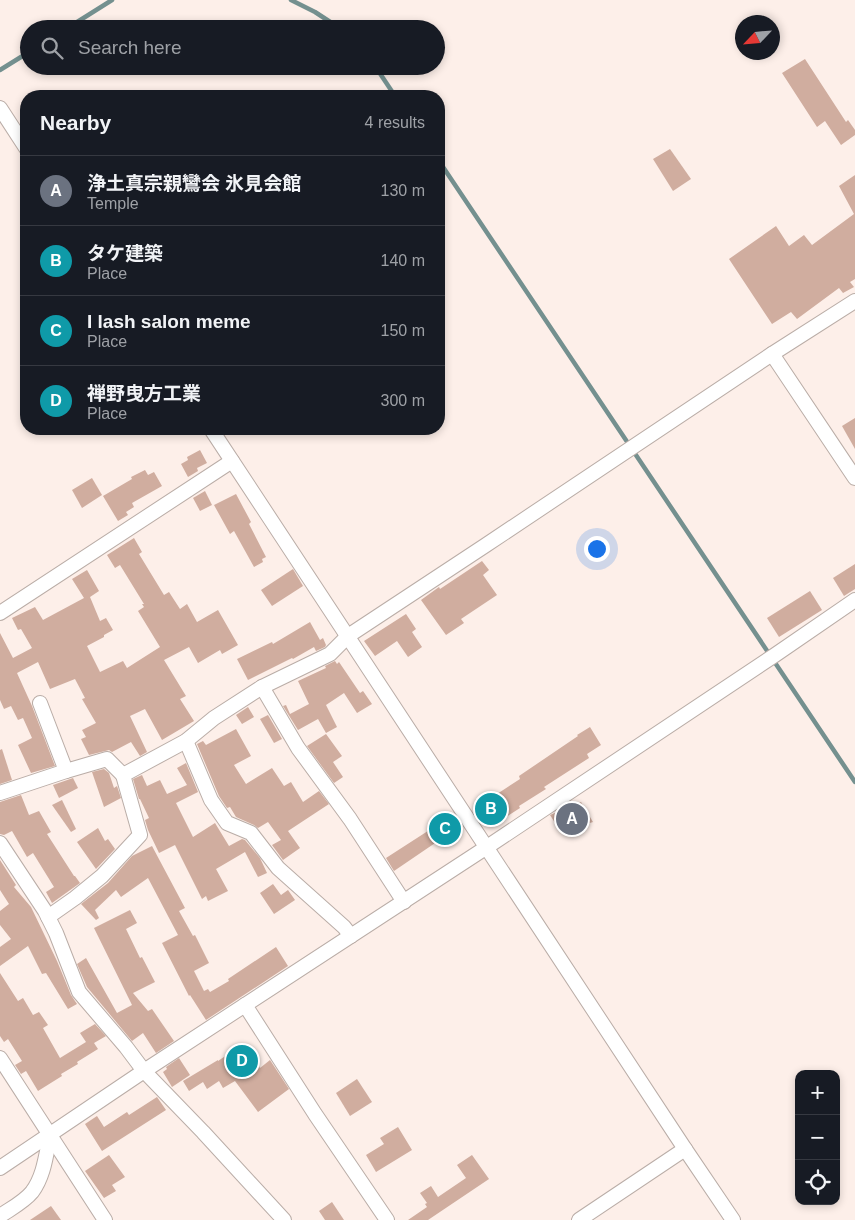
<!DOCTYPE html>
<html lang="en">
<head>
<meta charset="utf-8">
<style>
  :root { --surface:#171b24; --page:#242831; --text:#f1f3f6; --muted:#9ea1a6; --line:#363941; --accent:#0f766e }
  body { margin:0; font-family:Helvetica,"Noto Sans JP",sans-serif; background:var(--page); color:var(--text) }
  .controls { position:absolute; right:15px; bottom:15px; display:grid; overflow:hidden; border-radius:10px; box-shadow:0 2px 8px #0003 }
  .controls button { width:45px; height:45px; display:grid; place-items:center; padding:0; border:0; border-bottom:1px solid var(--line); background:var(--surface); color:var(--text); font:25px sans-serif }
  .compass { position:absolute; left:735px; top:15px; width:45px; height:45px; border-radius:50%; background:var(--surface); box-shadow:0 2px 8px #0003; rotate:244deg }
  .you { position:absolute; left:596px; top:548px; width:18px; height:18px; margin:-12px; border:4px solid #fff; border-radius:50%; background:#1a73e8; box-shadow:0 0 0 8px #1a73e833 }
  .badge { display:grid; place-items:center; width:32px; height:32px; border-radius:50%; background:var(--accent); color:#fff; font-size:16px; font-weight:700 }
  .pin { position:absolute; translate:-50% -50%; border:2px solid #fff; box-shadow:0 1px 5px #0006 }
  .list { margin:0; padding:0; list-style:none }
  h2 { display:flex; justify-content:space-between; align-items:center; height:65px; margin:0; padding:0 20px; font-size:21px }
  h2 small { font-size:16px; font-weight:400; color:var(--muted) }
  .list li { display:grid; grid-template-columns:32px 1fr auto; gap:15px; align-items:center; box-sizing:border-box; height:70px; padding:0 20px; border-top:1px solid var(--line) }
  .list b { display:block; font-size:19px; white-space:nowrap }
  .list p { margin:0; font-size:16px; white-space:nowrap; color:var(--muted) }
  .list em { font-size:16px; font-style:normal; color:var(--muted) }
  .icon { flex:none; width:28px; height:28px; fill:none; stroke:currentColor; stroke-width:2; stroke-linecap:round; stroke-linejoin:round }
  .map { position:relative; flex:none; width:855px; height:1220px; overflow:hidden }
  .search { position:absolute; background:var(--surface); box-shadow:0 2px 8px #0003; left:20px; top:20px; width:425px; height:55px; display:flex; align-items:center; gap:12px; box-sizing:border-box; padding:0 18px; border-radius:28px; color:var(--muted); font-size:19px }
  .panel { position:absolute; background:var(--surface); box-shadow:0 2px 8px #0003; left:20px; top:90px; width:425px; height:345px; border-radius:20px }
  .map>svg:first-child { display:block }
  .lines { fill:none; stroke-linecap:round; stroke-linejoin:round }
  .stream { stroke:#74908f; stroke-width:4.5 }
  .building { fill:#d0ad9f }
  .street-casing { stroke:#baada7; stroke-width:16 }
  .street { stroke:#fff; stroke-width:14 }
</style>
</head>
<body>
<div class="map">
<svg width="855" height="1220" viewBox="0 0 855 1220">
  <rect width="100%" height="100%" fill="#fdefe9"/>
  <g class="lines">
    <!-- stream -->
    <g class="stream">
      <polyline points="291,0 315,12 341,29"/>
      <polyline points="66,29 112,0"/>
      <polyline points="375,66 395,96"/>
      <polyline points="0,70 29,52"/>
      <polyline points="439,161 855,782"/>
    </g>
  </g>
  <!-- building -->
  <g class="building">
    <polygon points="805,59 846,122 848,120 855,130 855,135 841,145 825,121 817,127 782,73"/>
    <polygon points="670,149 691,179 673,191 653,159"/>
    <polygon points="855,175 855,279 850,282 854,287 843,293 839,288 797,319 791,312 772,324 729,259 776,226 789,246 804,235 812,245 854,214 839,186"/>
    <polygon points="855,418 855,449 842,426"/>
    <polygon points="200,450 207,463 197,468 198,471 188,477 181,464 188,460 187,457"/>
    <polygon points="145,470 148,475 154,472 162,486 132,503 134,507 126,512 128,515 118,521 103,496 132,479 131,477"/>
    <polygon points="92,478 102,495 82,508 72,490"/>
    <polygon points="205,491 212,505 200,511 193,498"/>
    <polygon points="236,494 251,522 249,524 266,557 262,559 263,562 254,567 234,531 230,534 214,505"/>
    <polygon points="134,538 142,552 139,554 164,595 169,592 180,609 187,604 197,622 218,610 238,645 222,654 220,650 198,663 189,647 164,660 186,696 180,699 194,721 162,740 145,709 130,716 147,752 140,756 131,742 112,752 109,750 89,755 81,739 86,737 82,730 96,723 82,699 85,698 75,679 50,689 38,662 17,673 32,706 55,766 31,773 18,745 32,738 23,718 18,720 11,706 4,709 0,700 0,633 13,658 32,648 21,629 18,630 12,618 35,607 43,620 84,598 72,579 87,570 99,591 90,597 100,621 106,618 113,630 104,635 104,637 87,646 100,672 123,661 127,668 160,647 138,611 144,607 142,604 144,604 120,565 115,568 107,555"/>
    <polygon points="482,561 489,570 483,575 497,595 461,619 464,623 446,635 421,600 439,587 440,589"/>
    <polygon points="855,564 855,589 844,596 833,578"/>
    <polygon points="293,569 303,586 272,606 261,590"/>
    <polygon points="810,591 822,610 779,637 767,618"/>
    <polygon points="406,614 416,629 412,632 422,647 408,657 397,641 375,656 364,641"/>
    <polygon points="310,622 320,640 323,638 326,645 325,647 316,651 314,647 293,659 292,658 248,680 237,659 272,642 273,644"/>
    <polygon points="335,661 337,664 339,662 360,693 363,691 372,704 357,713 344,693 326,705 337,727 326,733 318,719 298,730 283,706 286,705 290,714 309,704 298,681 326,668 325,666"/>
    <polygon points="248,707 254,717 242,724 236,715"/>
    <polygon points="268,715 282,739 274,743 260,719"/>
    <polygon points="590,727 601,745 587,754 589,758 544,787 546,789 519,806 520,808 500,821 498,818 490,823 475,800 490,791 494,796 520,779 519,776 578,736 577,735"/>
    <polygon points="236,729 251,756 234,765 246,784 272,768 284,786 291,782 303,802 319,791 329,804 288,831 300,848 283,860 272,845 281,840 268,822 258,828 254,825 236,817 230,807 227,808 219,796 197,744 203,741 206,745"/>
    <polygon points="326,734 342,756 333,762 343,777 334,783 307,746"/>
    <polygon points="2,749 12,780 0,784 0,750"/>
    <polygon points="186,763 198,792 176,803 193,837 215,823 229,846 242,839 245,840 260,858 267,873 258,877 245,852 216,869 228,891 208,901 206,896 202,899 175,845 159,853 148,830 145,820 149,818 140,799 139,799 133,779 142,775 147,786 160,780 167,794 187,785 177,768"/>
    <polygon points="104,769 109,773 114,788 117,786 121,798 104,807 92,772"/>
    <polygon points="73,778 78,788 59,798 53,785"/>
    <polygon points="21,795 29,815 39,811 51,832 47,834 74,876 75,876 80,883 52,903 46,892 54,887 33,853 27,857 12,831 4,835 0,834 0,802"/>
    <polygon points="62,800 76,829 71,832 52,805"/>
    <polygon points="581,802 593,822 561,832 550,815"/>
    <polygon points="448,818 456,831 442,840 441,839 394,871 386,858"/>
    <polygon points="98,828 105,841 108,839 115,849 96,869 77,842"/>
    <polygon points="152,846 185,908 179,911 193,936 195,935 209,963 194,971 204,991 208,989 210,992 229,981 228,979 276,947 288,966 206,1020 190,995 189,996 162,943 178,935 148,878 121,897 116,890 95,910 99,918 96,920 81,904 108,883 132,856"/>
    <polygon points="0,860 16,885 14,887 31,907 57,961 71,995 77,1004 68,1009 46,973 42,974 28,946 0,966 0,947 11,939 0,925 0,911 9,904 0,890"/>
    <polygon points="273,884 281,895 288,890 295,900 274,914 260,893"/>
    <polygon points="130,910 137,923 126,929 140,958 142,957 155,982 133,993 148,1011 152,1009 174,1041 156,1053 143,1033 132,1041 87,987 77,964 86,958 117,1013 132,1005 94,928"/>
    <polygon points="0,973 18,1001 23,998 33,1015 39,1012 48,1025 43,1028 60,1058 86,1042 80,1033 95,1024 106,1036 94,1043 98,1049 77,1062 78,1064 61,1074 62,1076 38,1091 26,1071 21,1074 15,1065 22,1061 8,1039 4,1042 0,1036"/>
    <polygon points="243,1044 260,1068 270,1060 289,1089 258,1112 235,1081 223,1088 219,1081 207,1089 203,1082 189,1091 183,1081 218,1060 218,1061"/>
    <polygon points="179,1058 190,1075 172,1087 163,1072 167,1069 166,1067"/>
    <polygon points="357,1079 372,1102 350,1116 336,1093"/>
    <polygon points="157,1097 166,1110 102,1151 85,1124 97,1116 104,1127 127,1112 129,1115"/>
    <polygon points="398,1127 412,1150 376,1172 366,1155 384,1144 380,1138"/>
    <polygon points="109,1155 125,1177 112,1185 116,1191 104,1198 85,1171"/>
    <polygon points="472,1155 489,1179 428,1220 408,1220 427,1207 425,1204 427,1203 420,1193 431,1186 438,1197 466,1178 457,1165"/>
    <polygon points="332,1202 344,1220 325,1220 319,1211"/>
    <polygon points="51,1206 61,1220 30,1220"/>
  </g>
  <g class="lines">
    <defs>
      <g id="street">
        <polyline points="0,108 26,148"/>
        <polyline points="772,354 855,478"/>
        <polyline points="211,429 685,1149 733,1220"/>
        <polyline points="0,613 232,461"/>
        <polyline points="262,687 298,748 350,819 404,902"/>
        <polyline points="40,703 66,771 107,759 123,775"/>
        <polyline points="186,741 211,800 227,823 251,833 278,868 344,927 351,936"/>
        <polyline points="0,793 66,771"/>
        <polyline points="0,843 45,911 56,933 79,992 126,1047 144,1071 203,1132 284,1220"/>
        <polyline points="48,917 75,898 102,876 140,835 123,775 186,741 214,718 262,687 330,654 348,636 486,545 772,354 855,301"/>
        <polyline points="245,1005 315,1114 387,1220"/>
        <polyline points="0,1058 105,1220"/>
        <polyline points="0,1168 144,1071 487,847 775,655 855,600"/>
        <path d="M 0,1216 C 10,1209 24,1202 32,1192 C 44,1176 46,1155 50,1136"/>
        <polyline points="579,1220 685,1149"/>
      </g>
    </defs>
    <!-- street casing -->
    <use href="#street" class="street-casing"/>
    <!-- street -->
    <use href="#street" class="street"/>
  </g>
</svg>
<div class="controls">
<button>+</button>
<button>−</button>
<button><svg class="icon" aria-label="locate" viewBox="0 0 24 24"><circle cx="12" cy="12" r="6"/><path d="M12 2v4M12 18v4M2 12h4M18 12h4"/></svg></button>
</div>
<svg class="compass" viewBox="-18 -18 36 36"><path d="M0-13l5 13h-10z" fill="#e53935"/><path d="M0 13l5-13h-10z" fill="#9ea1a6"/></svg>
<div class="you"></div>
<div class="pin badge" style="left:572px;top:819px;background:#6b7280">A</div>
<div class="pin badge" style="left:491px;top:809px;background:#0f9aa8">B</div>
<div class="pin badge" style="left:445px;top:829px;background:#0f9aa8">C</div>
<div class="pin badge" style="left:242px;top:1061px;background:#0f9aa8">D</div>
<div class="search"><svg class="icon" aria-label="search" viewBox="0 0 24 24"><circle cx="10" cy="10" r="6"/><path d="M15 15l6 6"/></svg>Search here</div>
<section class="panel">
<h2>Nearby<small>4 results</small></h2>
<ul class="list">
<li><span class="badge" style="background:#6b7280">A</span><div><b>浄土真宗親鸞会 氷見会館</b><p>Temple</p></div><em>130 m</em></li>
<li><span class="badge" style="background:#0f9aa8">B</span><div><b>タケ建築</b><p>Place</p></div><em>140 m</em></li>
<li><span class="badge" style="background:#0f9aa8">C</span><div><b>I lash salon meme</b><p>Place</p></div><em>150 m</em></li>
<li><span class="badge" style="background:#0f9aa8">D</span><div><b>禅野曳方工業</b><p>Place</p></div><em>300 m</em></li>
</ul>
</section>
</div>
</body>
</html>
